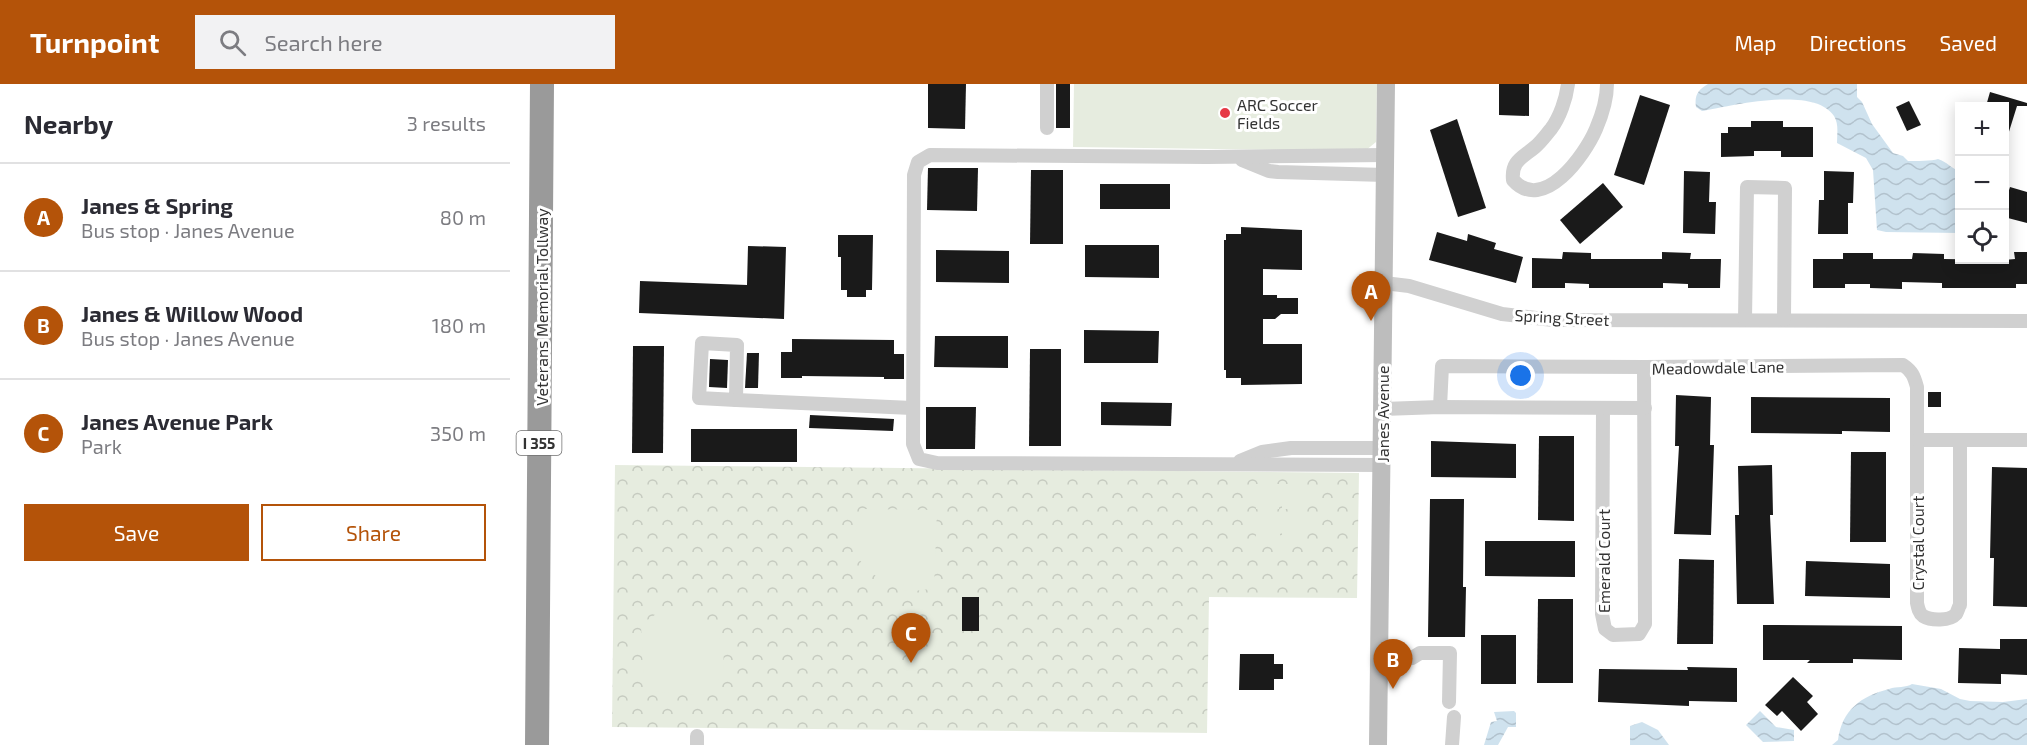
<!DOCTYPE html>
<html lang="en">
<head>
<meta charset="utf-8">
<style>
  :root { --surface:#fff; --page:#f2f2f3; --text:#2b2b33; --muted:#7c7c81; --line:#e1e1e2; --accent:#b45309 }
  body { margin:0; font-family:"Exo 2",sans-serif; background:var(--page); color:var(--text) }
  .controls { position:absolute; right:18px; top:18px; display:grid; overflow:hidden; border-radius:0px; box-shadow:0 3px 15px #0003 }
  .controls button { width:54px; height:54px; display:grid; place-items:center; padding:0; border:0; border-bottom:2px solid var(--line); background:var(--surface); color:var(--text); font:30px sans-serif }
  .you { position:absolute; left:1011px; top:292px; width:21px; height:21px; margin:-15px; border:4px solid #fff; border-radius:50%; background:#1a73e8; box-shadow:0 0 0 9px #1a73e833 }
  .badge { display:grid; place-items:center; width:39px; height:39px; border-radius:50%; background:var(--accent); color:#fff; font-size:20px; font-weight:700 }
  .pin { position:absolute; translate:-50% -50px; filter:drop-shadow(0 2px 3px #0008) }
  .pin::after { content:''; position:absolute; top:32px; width:21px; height:18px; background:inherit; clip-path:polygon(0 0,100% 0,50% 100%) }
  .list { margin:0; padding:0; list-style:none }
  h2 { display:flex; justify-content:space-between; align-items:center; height:78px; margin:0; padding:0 24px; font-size:26px }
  h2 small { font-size:20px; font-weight:400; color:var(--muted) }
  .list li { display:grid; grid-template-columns:39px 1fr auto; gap:18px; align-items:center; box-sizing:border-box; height:108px; padding:0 24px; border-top:2px solid var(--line) }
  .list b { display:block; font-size:22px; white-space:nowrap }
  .list p { margin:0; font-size:20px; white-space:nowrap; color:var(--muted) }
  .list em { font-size:20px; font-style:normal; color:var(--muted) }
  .actions { display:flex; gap:12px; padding:18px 24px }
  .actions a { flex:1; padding:14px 0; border:2px solid var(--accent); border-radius:0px; text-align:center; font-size:21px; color:var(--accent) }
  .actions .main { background:var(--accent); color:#fff }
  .icon { flex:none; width:33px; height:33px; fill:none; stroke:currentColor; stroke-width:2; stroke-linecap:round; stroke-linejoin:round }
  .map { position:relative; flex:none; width:1517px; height:661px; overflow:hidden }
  header { display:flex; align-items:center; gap:36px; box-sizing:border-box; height:84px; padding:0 30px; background:var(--accent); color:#fff }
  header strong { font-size:28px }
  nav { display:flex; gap:33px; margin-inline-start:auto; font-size:21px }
  .search { width:420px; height:54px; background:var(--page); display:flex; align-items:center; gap:15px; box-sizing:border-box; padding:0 21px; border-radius:0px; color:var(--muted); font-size:22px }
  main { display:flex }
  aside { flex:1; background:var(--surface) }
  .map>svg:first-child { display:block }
  .park { fill:url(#park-crowns) }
  .pitch { fill:#e6ecdf }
  .water { fill:url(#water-waves) }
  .building { fill:#1a1a1a }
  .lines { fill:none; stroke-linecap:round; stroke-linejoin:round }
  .street { stroke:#d0d0d0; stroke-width:14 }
  .secondary { stroke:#bdbdbd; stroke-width:18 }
  .highway { stroke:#9a9a9a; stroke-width:24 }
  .poi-dot { fill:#e63946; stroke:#fff; stroke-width:2 }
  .labels { text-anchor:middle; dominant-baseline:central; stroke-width:6; stroke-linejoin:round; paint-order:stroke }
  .shield { fill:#fff; stroke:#707070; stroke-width:1.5 }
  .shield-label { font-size:15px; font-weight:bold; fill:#333 }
  .poi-label { font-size:16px; fill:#333; stroke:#fff; text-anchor:start }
  .street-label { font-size:16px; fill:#333; stroke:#fff }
</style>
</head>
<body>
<header>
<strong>Turnpoint</strong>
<div class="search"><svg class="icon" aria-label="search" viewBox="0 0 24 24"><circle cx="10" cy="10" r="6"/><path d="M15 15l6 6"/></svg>Search here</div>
<nav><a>Map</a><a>Directions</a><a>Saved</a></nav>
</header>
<main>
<aside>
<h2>Nearby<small>3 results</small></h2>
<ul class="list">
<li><span class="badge">A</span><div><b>Janes &amp; Spring</b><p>Bus stop · Janes Avenue</p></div><em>80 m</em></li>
<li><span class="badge">B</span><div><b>Janes &amp; Willow Wood</b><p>Bus stop · Janes Avenue</p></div><em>180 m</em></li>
<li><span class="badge">C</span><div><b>Janes Avenue Park</b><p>Park</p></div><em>350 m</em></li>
</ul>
<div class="actions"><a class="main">Save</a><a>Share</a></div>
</aside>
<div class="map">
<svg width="1517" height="661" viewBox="0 0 1517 661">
  <defs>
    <pattern id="park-crowns" width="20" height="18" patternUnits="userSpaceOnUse" patternTransform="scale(1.5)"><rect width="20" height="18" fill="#e6ecdf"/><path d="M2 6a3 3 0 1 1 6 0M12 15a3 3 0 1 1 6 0" fill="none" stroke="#c6cbc0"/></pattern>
    <pattern id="water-waves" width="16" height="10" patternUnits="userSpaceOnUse" patternTransform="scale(1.5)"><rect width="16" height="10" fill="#cfe2ee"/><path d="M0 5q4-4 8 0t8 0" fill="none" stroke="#b2c2cd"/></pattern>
  </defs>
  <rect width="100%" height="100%" fill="#fff"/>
  <!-- park -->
  <polygon class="park" points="105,381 849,389 847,514 699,513 697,649 102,643"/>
  <!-- pitch -->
  <g class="pitch">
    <polygon points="564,0 867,0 866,58 855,67 563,63"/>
    <rect x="746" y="400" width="23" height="25"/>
    <rect x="772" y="400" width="23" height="25"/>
    <path d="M 353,425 L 427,426 L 424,505 C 416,505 408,507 400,507 C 383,507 349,484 345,466 C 342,451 348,439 353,425 Z"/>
    <rect x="746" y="433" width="24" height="25"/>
    <rect x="772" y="433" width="23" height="24"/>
    <polygon points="178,526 200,538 213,561 214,585 207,598 195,611 134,607 131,541 146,530"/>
  </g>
  <!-- water -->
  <g class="water">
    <path d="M 1198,0 L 1347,0 L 1347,13 L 1352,18 L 1362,40 L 1383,69 L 1393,72 L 1398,77 C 1406,77 1422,77 1428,75 C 1437,78 1441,84 1449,87 L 1449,149 L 1376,148 L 1367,146 L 1363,86 L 1356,74 L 1327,59 C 1327,50 1329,40 1324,32 C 1304,1 1221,22 1192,27 L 1186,23 C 1184,11 1189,5 1198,0 Z"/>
    <path d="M 1402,600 L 1431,605 L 1450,615 L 1460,617 L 1493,618 L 1517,615 L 1517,661 L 1322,661 L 1328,656 C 1332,626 1351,612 1379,605 C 1387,602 1396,604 1402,600 Z"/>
    <polygon points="1004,627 1006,629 1006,643 998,643 988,661 974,661 981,638 987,637 984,628"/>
    <polygon points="1250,627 1266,643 1284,646 1284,657 1253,658 1236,641"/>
    <polygon points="1132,638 1148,646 1159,661 1120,661 1120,642"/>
  </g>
  <!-- building -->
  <g class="building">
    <polygon points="418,0 456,0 455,45 418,44"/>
    <rect x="546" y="0" width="14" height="44"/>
    <polygon points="989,0 1019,0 1019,32 989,31"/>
    <polygon points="1480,8 1517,19 1517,22 1507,22 1497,54 1494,53 1494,22 1476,22"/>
    <polygon points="1130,11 1160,21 1134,101 1104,91"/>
    <polygon points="1399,17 1411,41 1397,47 1386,23"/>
    <polygon points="947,35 976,124 948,133 920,46"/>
    <polygon points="1241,37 1273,37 1273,43 1303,43 1303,73 1271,73 1271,67 1244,67 1244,72 1211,73 1211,49 1218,49 1218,43 1241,43"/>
    <polygon points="418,84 468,84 467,127 417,126"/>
    <polygon points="521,86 553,86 553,160 520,160"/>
    <polygon points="1174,87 1200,88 1199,118 1206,118 1205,150 1173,149"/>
    <polygon points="1314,87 1344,88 1343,119 1338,119 1338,150 1308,150 1309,116 1314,116"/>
    <polygon points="1093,99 1113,123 1070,160 1050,136"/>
    <rect x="590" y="100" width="70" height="25"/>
    <polygon points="1500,103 1517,108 1517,139 1494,133 1494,122"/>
    <polygon points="731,143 792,146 792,186 753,185 753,211 767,211 767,214 788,214 788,230 771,230 765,235 753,235 753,260 792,260 792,300 731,301 731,294 716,294 716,286 714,286 714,156 716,156 716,150 731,150"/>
    <polygon points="927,148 957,157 958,150 986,159 984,165 1013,173 1006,199 919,176"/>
    <polygon points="328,151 363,151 362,206 356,206 356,213 337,213 337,206 331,206 331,173 328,173"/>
    <polygon points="575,161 649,161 649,194 575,193"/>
    <polygon points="238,162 276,163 274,235 129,229 130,197 237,201"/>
    <polygon points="426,166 499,167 499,199 426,198"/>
    <polygon points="1053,168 1081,169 1081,175 1152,175 1152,168 1181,169 1180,175 1211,175 1210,204 1178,204 1178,200 1153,199 1153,204 1079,204 1079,200 1055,199 1055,204 1022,204 1022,174 1052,175"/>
    <polygon points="1504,168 1517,168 1517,200 1506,200 1506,204 1432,204 1432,199 1392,198 1392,205 1360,204 1360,200 1335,200 1335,204 1303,204 1303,175 1333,175 1333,169 1363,169 1363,175 1402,175 1403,169 1434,170 1434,175 1494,176 1505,175"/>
    <polygon points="574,246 649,247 648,279 574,279"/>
    <polygon points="425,252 498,252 498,284 424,283"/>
    <polygon points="282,255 384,256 384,270 394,270 394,295 374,295 374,293 292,292 292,294 271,294 271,268 282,268"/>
    <polygon points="123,262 154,262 153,369 122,369"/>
    <polygon points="520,265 551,265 551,362 519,362"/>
    <polygon points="237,269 249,269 248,304 235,304"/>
    <polygon points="200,275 218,276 217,304 199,303"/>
    <rect x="1418" y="308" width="13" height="15"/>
    <polygon points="1166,311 1201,313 1200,361 1204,361 1201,451 1164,450 1169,362 1165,362"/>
    <polygon points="1241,313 1380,314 1380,348 1332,347 1332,350 1241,349"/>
    <polygon points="591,318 662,319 661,342 591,341"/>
    <polygon points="416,323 466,323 465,365 416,365"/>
    <polygon points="300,331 384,335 383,347 299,344"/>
    <rect x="181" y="345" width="106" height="33"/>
    <polygon points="1029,352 1064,352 1064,437 1028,436"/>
    <polygon points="921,357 1006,360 1006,394 921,393"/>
    <polygon points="1341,368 1376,368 1376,458 1340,458"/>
    <polygon points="1262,381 1263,431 1260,431 1264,520 1227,520 1225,431 1229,431 1228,382"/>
    <polygon points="1482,383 1517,384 1517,523 1483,522 1484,474 1480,474"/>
    <polygon points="920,415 954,415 953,503 956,503 955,553 918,553"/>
    <polygon points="975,457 1065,457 1065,493 975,492"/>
    <polygon points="1169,475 1204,476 1203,560 1167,560"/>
    <polygon points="1296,477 1380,480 1380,514 1295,512"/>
    <rect x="452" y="513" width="17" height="34"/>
    <polygon points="1028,515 1063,515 1063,599 1027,599"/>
    <polygon points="1253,541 1392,542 1392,576 1343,575 1343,579 1297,579 1300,576 1253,576"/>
    <rect x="971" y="551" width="35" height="49"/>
    <polygon points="1490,555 1517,555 1517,591 1491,590 1491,600 1448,599 1449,564 1490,565"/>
    <polygon points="730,570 764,570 764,580 773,580 773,595 764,595 764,606 729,606"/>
    <polygon points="1177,583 1227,584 1227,618 1179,617 1179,622 1088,618 1089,585 1178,586"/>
    <polygon points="1283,593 1303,612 1297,618 1308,630 1291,647 1272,627 1267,632 1255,621"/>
  </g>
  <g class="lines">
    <!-- street -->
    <g class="street">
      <path d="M 1058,0 C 1056,15 1050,33 1041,45 C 1036,51 1031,58 1025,63 C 1012,74 1001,77 1003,96 C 1033,130 1075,71 1086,45 C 1092,31 1097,15 1097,0"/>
      <polyline points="537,44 537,0"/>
      <polyline points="732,76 759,87 768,88 875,91"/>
      <polyline points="874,199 899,202 992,230 1043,236 1517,237"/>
      <polyline points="1235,236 1237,103 1275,104 1274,236"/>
      <polygon points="192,259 227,261 226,316 189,314"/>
      <polyline points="226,316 402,324"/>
      <polyline points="930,323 932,282 1134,283"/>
      <path d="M 1093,324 L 1092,530 L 1095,545 L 1103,551 L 1129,550 L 1135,540 L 1134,283 L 1393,281 C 1402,287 1404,292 1407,303 L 1407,519 C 1408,524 1409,529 1413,532 C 1421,537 1440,537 1446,530 C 1447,529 1449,522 1450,521 L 1450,357"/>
      <polyline points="873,325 930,323 1135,324"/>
      <polyline points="1407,356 1517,356"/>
      <polyline points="730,377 752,368 781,364 872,364"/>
      <polyline points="872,381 427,379 409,375 403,360 404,91 408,78 420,71 697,73 875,71"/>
      <polyline points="869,574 892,575 902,574 910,569 940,569 939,618"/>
      <polyline points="187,652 187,661"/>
      <polyline points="942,661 944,633"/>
    </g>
    <!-- secondary -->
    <polyline class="secondary" points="868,661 876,0"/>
    <!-- highway -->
    <polyline class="highway" points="27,661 32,0"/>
  </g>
  <!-- markers -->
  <circle class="poi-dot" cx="715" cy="29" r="6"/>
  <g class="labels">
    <!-- shield labels -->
    <rect class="shield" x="6.5" y="347" width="45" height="24" rx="4.5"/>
    <g class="shield-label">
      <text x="29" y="359">I 355</text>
    </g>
    <!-- poi labels -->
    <g class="poi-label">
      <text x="727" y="20">ARC Soccer<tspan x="727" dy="18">Fields</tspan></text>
    </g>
    <!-- street labels -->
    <g class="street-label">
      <text transform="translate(31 223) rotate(-90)">Veterans Memorial Tollway</text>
      <text transform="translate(1052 233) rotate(3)">Spring Street</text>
      <text transform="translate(1208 283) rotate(-1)">Meadowdale Lane</text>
      <text transform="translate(872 330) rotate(-90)">Janes Avenue</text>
      <text transform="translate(1407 459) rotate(-90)">Crystal Court</text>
      <text transform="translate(1093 477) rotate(-90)">Emerald Court</text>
    </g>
  </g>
</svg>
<div class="controls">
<button>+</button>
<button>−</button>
<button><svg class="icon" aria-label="locate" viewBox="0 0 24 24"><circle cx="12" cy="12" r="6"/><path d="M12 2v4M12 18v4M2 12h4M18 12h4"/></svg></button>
</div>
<div class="you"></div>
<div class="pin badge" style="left:861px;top:237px">A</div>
<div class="pin badge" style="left:883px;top:605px">B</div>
<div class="pin badge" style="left:401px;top:579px">C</div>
</div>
</main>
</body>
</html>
